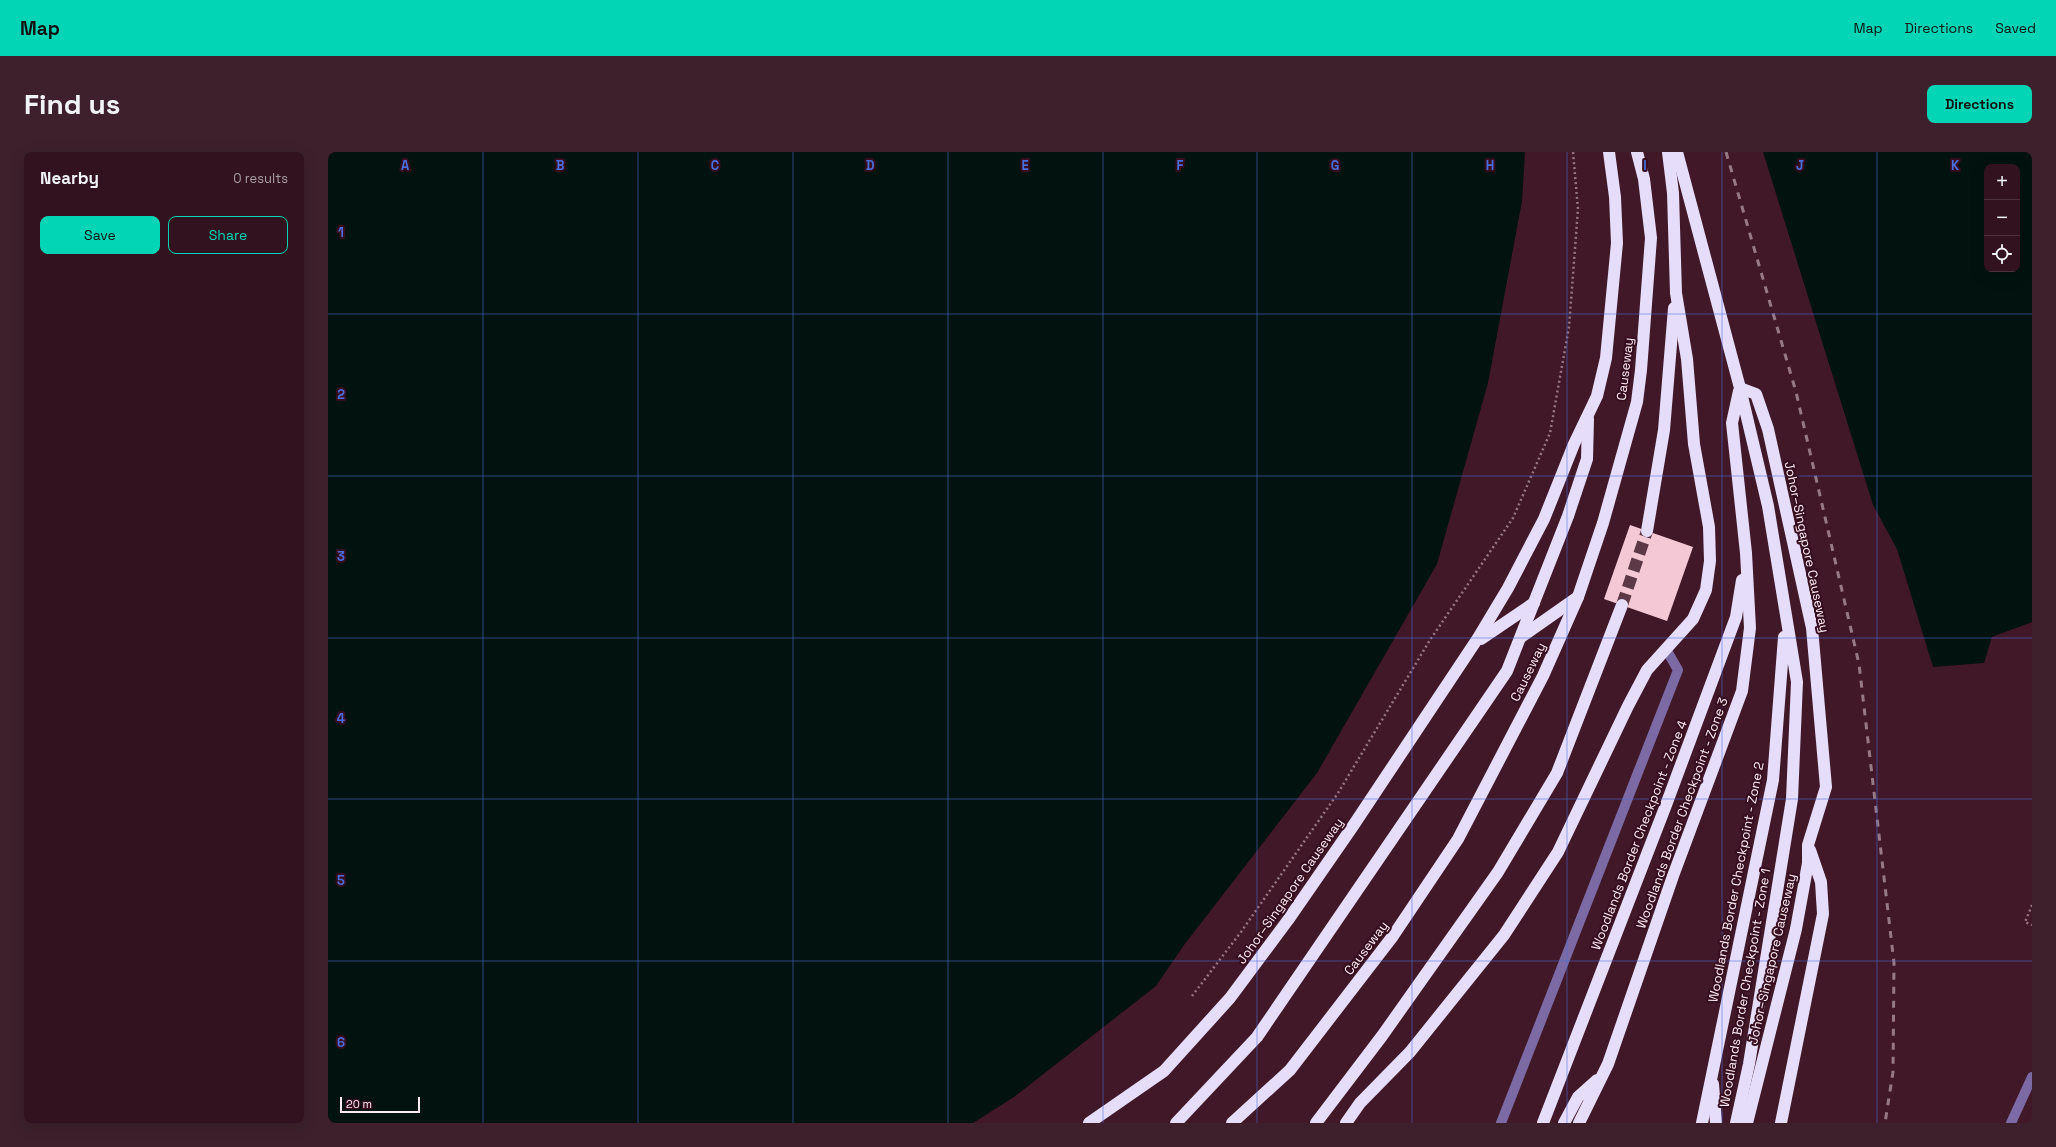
<!DOCTYPE html>
<html lang="en">
<head>
<meta charset="utf-8">
<style>
  :root { --surface:#31121e; --page:#3d202b; --text:#f1f3f6; --muted:#a89ea4; --line:#4c323c; --accent:#01d5b6 }
  body { margin:0; font-family:"Space Grotesk",sans-serif; background:var(--page); color:var(--text) }
  .controls { position:absolute; right:12px; top:12px; display:grid; overflow:hidden; border-radius:8px; box-shadow:0 4px 16px #0002 }
  .controls button { width:36px; height:36px; display:grid; place-items:center; padding:0; border:0; border-bottom:1px solid var(--line); background:var(--surface); color:var(--text); font:20px sans-serif }
  .scale { position:absolute; left:12px; bottom:10px; width:80px; box-sizing:border-box; padding-left:4px; border:2px solid #fdecf1; border-top:0; font-size:11px; line-height:14px; white-space:nowrap; color:#fdecf1; -webkit-text-stroke:3px #360e1f; paint-order:stroke }
  .list { margin:0; padding:0; list-style:none }
  h2 { display:flex; justify-content:space-between; align-items:center; height:52px; margin:0; padding:0 16px; font-size:17px }
  h2 small { font-size:13px; font-weight:400; color:var(--muted) }
  .actions { display:flex; gap:8px; padding:12px 16px }
  .actions a { flex:1; padding:9px 0; border:1px solid var(--accent); border-radius:8px; text-align:center; font-size:14px; color:var(--accent) }
  .actions .main { background:var(--accent); color:#111 }
  .icon { flex:none; width:22px; height:22px; fill:none; stroke:currentColor; stroke-width:2; stroke-linecap:round; stroke-linejoin:round }
  .map { position:relative; flex:none; width:1704px; height:971px; overflow:hidden; border-radius:8px }
  header { display:flex; align-items:center; gap:24px; box-sizing:border-box; height:56px; padding:0 20px; background:var(--accent); color:#111 }
  header strong { font-size:19px }
  nav { display:flex; gap:22px; margin-inline-start:auto; font-size:14px }
  .intro { display:flex; align-items:center; justify-content:space-between; box-sizing:border-box; height:96px; padding:0 24px }
  h1 { margin:0; font-size:28px }
  .button { padding:10px 18px; border-radius:8px; background:var(--accent); color:#111; font-size:14px; font-weight:700 }
  main { display:flex; gap:24px; padding:0 24px }
  aside { flex:1; background:var(--surface); border-radius:8px; box-shadow:0 4px 16px #0002 }
  .map>svg:first-child { display:block }
  .water { fill:#02120e; fill-rule:evenodd }
  .building { fill:#f5c8d6 }
  .lines { fill:none; stroke-linecap:round; stroke-linejoin:round }
  .highway-tunnel { stroke:#5d3846; stroke-width:12; stroke-dasharray:12 6; stroke-linecap:butt }
  .path { stroke:#957782; stroke-width:2.5; stroke-dasharray:2 3; stroke-linecap:butt }
  .minor { stroke:#7b6aa3; stroke-width:10 }
  .highway { stroke:#e5ddfa; stroke-width:12 }
  .rail { stroke:#977984; stroke-width:3; stroke-dasharray:7 7; stroke-linecap:butt }
  .grid { fill:none; stroke:#4a6edd; stroke-width:1; stroke-opacity:0.55 }
  .labels { text-anchor:middle; dominant-baseline:central; stroke-width:4; stroke-linejoin:round; paint-order:stroke }
  .street-label { font-size:13px; fill:#fdecf1; stroke:#360e1f }
  .grid-label { font-size:13px; text-anchor:middle; font-weight:bold; fill:#4a6edd; stroke:#360e1f; stroke-width:4; stroke-linejoin:round; paint-order:stroke }
</style>
</head>
<body>
<header>
<strong>Map</strong>
<nav><a>Map</a><a>Directions</a><a>Saved</a></nav>
</header>
<div class="intro"><h1>Find us</h1><a class="button">Directions</a></div>
<main>
<aside>
<h2>Nearby<small>0 results</small></h2>
<ul class="list">
</ul>
<div class="actions"><a class="main">Save</a><a>Share</a></div>
</aside>
<div class="map">
<svg width="1704" height="971" viewBox="0 0 1704 971">
  <rect width="100%" height="100%" fill="#411828"/>
  <!-- water -->
  <g class="water">
    <polygon points="0,0 1197,0 1194,49 1160,231 1109,412 989,621 856,793 828,834 686,945 645,971 0,971"/>
    <path d="M 1435,0 L 1704,0 L 1704,470 L 1664,485 L 1656,511 L 1605,515 L 1569,397 L 1545,353 ZM 1659,15 L 1689,15 L 1689,117 L 1659,117 Z"/>
  </g>
  <!-- building -->
  <polygon class="building" points="1302,373 1365,395 1339,469 1276,447"/>
  <g class="lines">
    <!-- highway-tunnel -->
    <polyline class="highway-tunnel" points="1294,453 1319,379"/>
    <!-- path -->
    <g class="path">
      <polyline points="1704,753 1697,770 1704,773"/>
      <polyline points="864,844 913,780 1010,641 1102,488 1185,366 1222,281 1241,175 1250,57 1245,0"/>
    </g>
    <!-- minor -->
    <g class="minor">
      <polyline points="1173,971 1350,518 1338,497"/>
      <polyline points="1683,971 1704,925"/>
    </g>
    <!-- highway -->
    <g class="highway">
      <polyline points="1349,0 1412,236 1440,354 1469,530 1464,647 1421,912 1408,971"/>
      <polyline points="1412,236 1428,242 1440,277 1484,476 1498,635 1480,693 1480,711 1468,777 1419,971"/>
      <polyline points="1319,379 1336,278 1346,156"/>
      <polyline points="1193,485 1250,445"/>
      <polyline points="1153,487 1206,451"/>
      <polyline points="1385,932 1388,971"/>
      <polyline points="761,971 836,919 902,846 960,768 1025,674 1150,486 1180,436 1216,367 1246,292 1269,244 1278,206 1289,91 1287,45 1281,0"/>
      <polyline points="848,971 929,885 1179,519 1240,364 1259,307 1260,267"/>
      <polyline points="904,971 962,918 1065,784 1130,687 1215,524 1250,445 1275,371 1309,250 1313,218 1323,86 1316,27 1309,0"/>
      <polyline points="988,971 1054,884 1170,720 1229,621 1294,453"/>
      <polyline points="1018,971 1032,951 1082,900 1176,783 1230,700 1300,554 1319,518 1365,467 1378,438 1382,409 1381,375 1366,292 1359,207 1348,141 1345,41 1340,0"/>
      <polyline points="1215,971 1338,653 1408,465 1414,428"/>
      <polyline points="1236,971 1250,945 1269,928"/>
      <polyline points="1251,971 1280,912 1345,724 1414,539 1422,476 1418,401 1404,271 1411,239"/>
      <polyline points="1374,971 1445,628 1456,485"/>
      <polyline points="1453,971 1495,762 1493,730 1482,698"/>
    </g>
    <!-- rail -->
    <polyline class="rail" points="1398,0 1468,240 1531,512 1566,811 1565,920 1557,971"/>
  </g>
  <!-- grid -->
  <path class="grid" d="M 155,0 L 155,971M 310,0 L 310,971M 465,0 L 465,971M 620,0 L 620,971M 775,0 L 775,971M 929,0 L 929,971M 1084,0 L 1084,971M 1239,0 L 1239,971M 1394,0 L 1394,971M 1549,0 L 1549,971M 0,162 L 1704,162M 0,324 L 1704,324M 0,486 L 1704,486M 0,647 L 1704,647M 0,809 L 1704,809"/>
  <g class="labels">
    <!-- street labels -->
    <g class="street-label">
      <text transform="translate(1297 217) rotate(-83)">Causeway</text>
      <text transform="translate(1479 395) rotate(78)">Johor–Singapore Causeway</text>
      <text transform="translate(1200 520) rotate(-64)">Causeway</text>
      <text transform="translate(1354 661) rotate(-70)">Woodlands Border Checkpoint - Zone 3</text>
      <text transform="translate(1311 683) rotate(-69)">Woodlands Border Checkpoint - Zone 4</text>
      <text transform="translate(1408 730) rotate(-79)">Woodlands Border Checkpoint - Zone 2</text>
      <text transform="translate(962 739) rotate(-55)">Johor–Singapore Causeway</text>
      <text transform="translate(1038 796) rotate(-53)">Causeway</text>
      <text transform="translate(1444 807) rotate(-77)">Johor–Singapore Causeway</text>
      <text transform="translate(1417 836) rotate(-80)">Woodlands Border Checkpoint - Zone 1</text>
    </g>
  </g>
  <g class="grid-label">
    <text x="77" y="18">A</text>
    <text x="232" y="18">B</text>
    <text x="387" y="18">C</text>
    <text x="542" y="18">D</text>
    <text x="697" y="18">E</text>
    <text x="852" y="18">F</text>
    <text x="1007" y="18">G</text>
    <text x="1162" y="18">H</text>
    <text x="1317" y="18">I</text>
    <text x="1472" y="18">J</text>
    <text x="1627" y="18">K</text>
    <text x="13" y="85">1</text>
    <text x="13" y="247">2</text>
    <text x="13" y="409">3</text>
    <text x="13" y="571">4</text>
    <text x="13" y="733">5</text>
    <text x="13" y="895">6</text>
  </g>
</svg>
<div class="controls">
<button>+</button>
<button>−</button>
<button><svg class="icon" aria-label="locate" viewBox="0 0 24 24"><circle cx="12" cy="12" r="6"/><path d="M12 2v4M12 18v4M2 12h4M18 12h4"/></svg></button>
</div>
<div class="scale">20 m</div>
</div>
</main>
</body>
</html>
